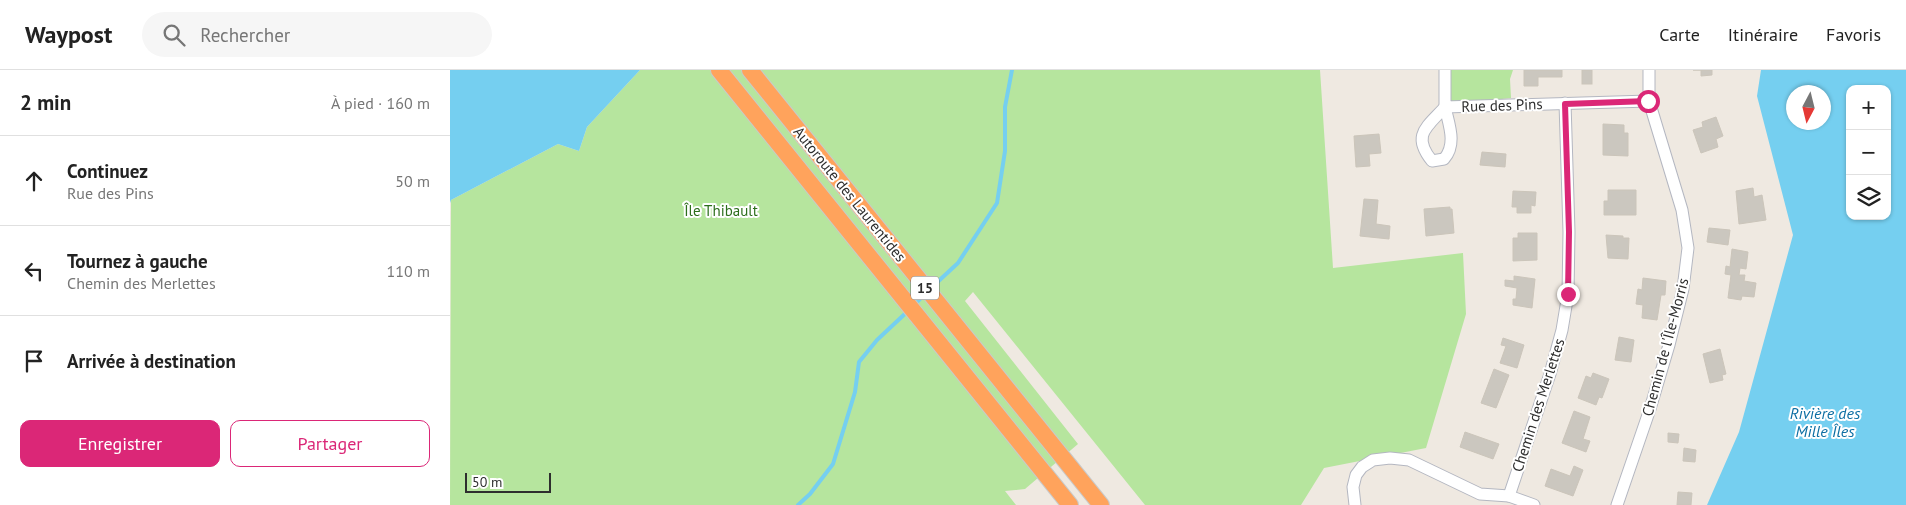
<!DOCTYPE html>
<html lang="fr">
<head>
<meta charset="utf-8">
<style>
  :root { --surface:#fff; --page:#f6f6f6; --text:#222; --muted:#767676; --line:#e0e0e0; --accent:#db2777 }
  body { margin:0; font-family:"PT Sans",sans-serif; background:var(--page); color:var(--text) }
  .controls { position:absolute; right:15px; top:15px; display:grid; overflow:hidden; border-radius:10px; box-shadow:0 1px 4px #0004 }
  .controls button { width:45px; height:45px; display:grid; place-items:center; padding:0; border:0; border-bottom:1px solid var(--line); background:var(--surface); color:var(--text); font:25px sans-serif }
  .compass { position:absolute; left:1336px; top:15px; width:45px; height:45px; border-radius:50%; background:var(--surface); box-shadow:0 1px 4px #0004; rotate:187deg }
  .scale { position:absolute; left:15px; bottom:12px; width:86px; box-sizing:border-box; padding-left:5px; border:2px solid #2e2e2e; border-top:0; font-size:14px; line-height:18px; white-space:nowrap; color:#2e2e2e; -webkit-text-stroke:4px #fff; paint-order:stroke }
  .stop { position:absolute; width:15px; height:15px; margin:-11px; border:4px solid #db2777; border-radius:50%; background:#fff }
  .stop.end { background:#db2777; border-color:#fff; box-shadow:0 1px 5px #0008 }
  .list { margin:0; padding:0; list-style:none }
  h2 { display:flex; justify-content:space-between; align-items:center; height:65px; margin:0; padding:0 20px; font-size:21px }
  h2 small { font-size:16px; font-weight:400; color:var(--muted) }
  .list li { display:grid; grid-template-columns:32px 1fr auto; gap:15px; align-items:center; box-sizing:border-box; height:90px; padding:0 20px; border-top:1px solid var(--line) }
  .list b { display:block; font-size:19px; white-space:nowrap }
  .list p { margin:0; font-size:16px; white-space:nowrap; color:var(--muted) }
  .list em { font-size:16px; font-style:normal; color:var(--muted) }
  .actions { display:flex; gap:10px; padding:15px 20px }
  .actions a { flex:1; padding:11px 0; border:1px solid var(--accent); border-radius:10px; text-align:center; font-size:18px; color:var(--accent) }
  .actions .main { background:var(--accent); color:#fff }
  .icon { flex:none; width:28px; height:28px; fill:none; stroke:currentColor; stroke-width:2; stroke-linecap:round; stroke-linejoin:round }
  .map { position:relative; flex:none; width:1456px; height:435px; overflow:hidden }
  header { display:flex; align-items:center; gap:30px; box-sizing:border-box; height:70px; padding:0 25px; background:var(--surface); border-bottom:1px solid var(--line) }
  header strong { font-size:24px }
  nav { display:flex; gap:28px; margin-inline-start:auto; font-size:18px }
  .search { width:350px; height:45px; background:var(--page); display:flex; align-items:center; gap:12px; box-sizing:border-box; padding:0 18px; border-radius:28px; color:var(--muted); font-size:19px }
  main { display:flex }
  aside { flex:1; background:var(--surface) }
  .map>svg:first-child { display:block }
  .green { fill:#b6e59e }
  .water { fill:#75cff0; fill-rule:evenodd }
  .lines { fill:none; stroke-linecap:round; stroke-linejoin:round }
  .stream { stroke:#75cff0; stroke-width:4 }
  .building { fill:#cbc7bf; stroke:#cbc5ba }
  .minor-casing { stroke:#b4b7c1; stroke-width:13 }
  .highway-casing { stroke:#c9c9c9; stroke-width:18 }
  .minor { stroke:#fff; stroke-width:11 }
  .highway { stroke:#ffa35c; stroke-width:16 }
  .route { stroke:#db2777; stroke-width:6 }
  .labels { text-anchor:middle; dominant-baseline:central; stroke-width:4; stroke-linejoin:round; paint-order:stroke }
  .shield { fill:#fff; stroke:#6d6d6d; stroke-width:1 }
  .shield-label { font-size:14px; font-weight:bold; fill:#2e2e2e }
  .street-label { font-size:15px; fill:#2e2e2e; stroke:#fff }
  .park-label { font-size:15px; fill:#2c6e1b; stroke:#fff }
  .water-label { font-size:16px; font-style:italic; fill:#0d6fa3; stroke:#fff }
</style>
</head>
<body>
<header>
<strong>Waypost</strong>
<div class="search"><svg class="icon" aria-label="search" viewBox="0 0 24 24"><circle cx="10" cy="10" r="6"/><path d="M15 15l6 6"/></svg>Rechercher</div>
<nav><a>Carte</a><a>Itinéraire</a><a>Favoris</a></nav>
</header>
<main>
<aside>
<h2>2 min<small>À pied · 160 m</small></h2>
<ul class="list">
<li><svg class="icon" aria-label="ahead" viewBox="0 0 24 24"><path d="M12 20V5M6 11l6-6 6 6"/></svg><div><b>Continuez</b><p>Rue des Pins</p></div><em>50 m</em></li>
<li><svg class="icon" aria-label="left" viewBox="0 0 24 24"><path d="M17 20v-9H6M10 6l-5 5 5 5"/></svg><div><b>Tournez à gauche</b><p>Chemin des Merlettes</p></div><em>110 m</em></li>
<li><svg class="icon" aria-label="arrive" viewBox="0 0 24 24"><path d="M6 21V4h12l-3 4 3 4H6"/></svg><div><b>Arrivée à destination</b></div></li>
</ul>
<div class="actions"><a class="main">Enregistrer</a><a>Partager</a></div>
</aside>
<div class="map">
<svg width="1456" height="435" viewBox="0 0 1456 435">
  <rect width="100%" height="100%" fill="#efe9e1"/>
  <!-- green -->
  <g class="green">
    <polygon points="190,0 870,0 883,198 1013,183 1016,244 976,378 874,398 851,435 695,435 523,222 515,231 628,374 575,419 555,421 566,435 0,435 1,130 108,74 129,81 137,57"/>
    <polygon points="999,0 1063,0 1060,9 1061,28 997,35"/>
  </g>
  <!-- water -->
  <g class="water">
    <polygon points="0,0 190,0 137,57 129,81 108,74 1,130 0,133"/>
    <path d="M 1311,0 L 1456,0 L 1456,435 L 1257,435 L 1289,362 L 1343,165 L 1307,26 ZM 1400,19 L 1437,19 L 1437,146 L 1400,146 ZM 1344,22 L 1374,22 L 1374,52 L 1344,52 Z"/>
  </g>
  <g class="lines">
    <!-- stream -->
    <g class="stream">
      <polyline points="481,218 508,193 547,133 555,81 555,37 562,0"/>
      <polyline points="463,236 476,223"/>
      <polyline points="348,435 360,424 383,394 405,322 409,292 427,270 458,241"/>
    </g>
  </g>
  <!-- building -->
  <g class="building">
    <polygon points="1074,0 1112,0 1112,7 1088,7 1088,16 1074,16"/>
    <rect x="1132" y="0" width="10" height="14"/>
    <polygon points="1243,0 1262,0 1262,5 1251,6 1251,0"/>
    <polygon points="1266,47 1273,66 1266,69 1268,77 1251,83 1243,60 1253,57 1252,52"/>
    <polygon points="1153,54 1174,55 1174,63 1178,63 1178,86 1153,85"/>
    <polygon points="929,64 931,83 919,84 920,96 906,97 904,66"/>
    <polygon points="1032,82 1056,84 1055,97 1030,95"/>
    <polygon points="1303,118 1304,127 1312,125 1316,150 1289,154 1286,121"/>
    <polygon points="1158,120 1186,120 1186,145 1154,145 1154,131 1158,131"/>
    <polygon points="1063,121 1086,122 1085,136 1081,135 1081,143 1067,143 1067,137 1062,137"/>
    <polygon points="914,129 928,130 926,154 940,156 939,169 910,166"/>
    <polygon points="1000,137 1000,139 1002,139 1004,163 976,166 974,139"/>
    <polygon points="1259,158 1280,160 1278,175 1257,172"/>
    <polygon points="1068,163 1087,163 1087,190 1063,191 1063,168 1068,168"/>
    <polygon points="1156,165 1173,166 1173,168 1179,168 1178,189 1158,188"/>
    <polygon points="1282,179 1298,182 1296,199 1290,198 1289,205 1295,205 1294,211 1306,213 1304,227 1292,226 1291,230 1278,228 1281,205 1275,204 1276,196 1280,197"/>
    <polygon points="1064,206 1085,209 1082,238 1063,235 1063,229 1066,229 1067,218 1055,216 1055,210 1064,211"/>
    <polygon points="1193,208 1216,211 1215,225 1211,225 1207,250 1192,248 1193,235 1186,234 1188,219 1192,220"/>
    <polygon points="1169,267 1184,270 1181,292 1165,290"/>
    <polygon points="1053,268 1074,275 1067,298 1050,293 1056,276 1051,275"/>
    <polygon points="1270,279 1276,304 1272,305 1273,310 1260,313 1253,284"/>
    <polygon points="1044,299 1059,305 1046,338 1031,333"/>
    <polygon points="1143,303 1159,309 1152,328 1149,327 1146,335 1128,328 1136,306 1141,308"/>
    <polygon points="1124,341 1140,347 1133,369 1140,371 1136,382 1112,373"/>
    <polygon points="1015,362 1049,374 1043,389 1010,377"/>
    <polygon points="1218,363 1229,364 1228,373 1218,372"/>
    <polygon points="1234,378 1246,380 1245,392 1233,391"/>
    <polygon points="1124,396 1133,400 1123,426 1095,416 1101,399 1120,406"/>
    <polygon points="1228,422 1242,423 1241,435 1227,435"/>
  </g>
  <g class="lines">
    <defs>
      <g id="minor">
        <polyline points="995,0 995,37 1199,31"/>
        <path d="M 995,37 C 999,55 1007,74 994,89 L 982,91 C 961,65 977,57 995,37 Z"/>
        <polyline points="1059,426 1100,304 1112,260 1118,224 1119,162 1115,33"/>
        <polyline points="905,435 903,417 906,405 912,397 923,390 940,388 959,390 1030,424 1059,426 1084,435"/>
        <polyline points="1167,435 1200,339 1219,275 1233,219 1238,178 1232,140 1199,31 1199,0"/>
      </g>
      <g id="highway">
        <polyline points="269,0 620,435"/>
        <polyline points="300,0 651,435"/>
      </g>
    </defs>
    <!-- minor casing -->
    <use href="#minor" class="minor-casing"/>
    <!-- highway casing -->
    <use href="#highway" class="highway-casing"/>
    <!-- minor -->
    <use href="#minor" class="minor"/>
    <!-- highway -->
    <use href="#highway" class="highway"/>
  </g>
  <g class="lines">
    <!-- route -->
    <polyline class="route" points="1118,224 1119,162 1115,34 1198,31"/>
  </g>
  <g class="labels">
    <!-- shield labels -->
    <rect class="shield" x="461" y="206.5" width="28" height="23" rx="4"/>
    <g class="shield-label">
      <text x="475" y="218">15</text>
    </g>
    <!-- street labels -->
    <g class="street-label">
      <text transform="translate(1052 35) rotate(-2)">Rue des Pins</text>
      <text transform="translate(400 124) rotate(51)">Autoroute des Laurentides</text>
      <text transform="translate(1215 277) rotate(-75)">Chemin de l'Île-Morris</text>
      <text transform="translate(1088 335) rotate(-72)">Chemin des Merlettes</text>
    </g>
    <!-- park labels -->
    <g class="park-label">
      <text x="271" y="140">Île Thibault</text>
    </g>
    <!-- water labels -->
    <g class="water-label">
      <text x="1375" y="343">Rivière des<tspan x="1375" dy="18">Mille Îles</tspan></text>
    </g>
  </g>
</svg>
<div class="controls">
<button>+</button>
<button>−</button>
<button><svg class="icon" aria-label="layers" viewBox="0 0 24 24"><path d="M12 4l9 5-9 5-9-5zM3 14l9 5 9-5"/></svg></button>
</div>
<svg class="compass" viewBox="-18 -18 36 36"><path d="M0-13l5 13h-10z" fill="#e53935"/><path d="M0 13l5-13h-10z" fill="#767676"/></svg>
<div class="scale">50 m</div>
<div class="stop" style="left:1198px;top:31px"></div>
<div class="stop end" style="left:1118px;top:224px"></div>
</div>
</main>
</body>
</html>
